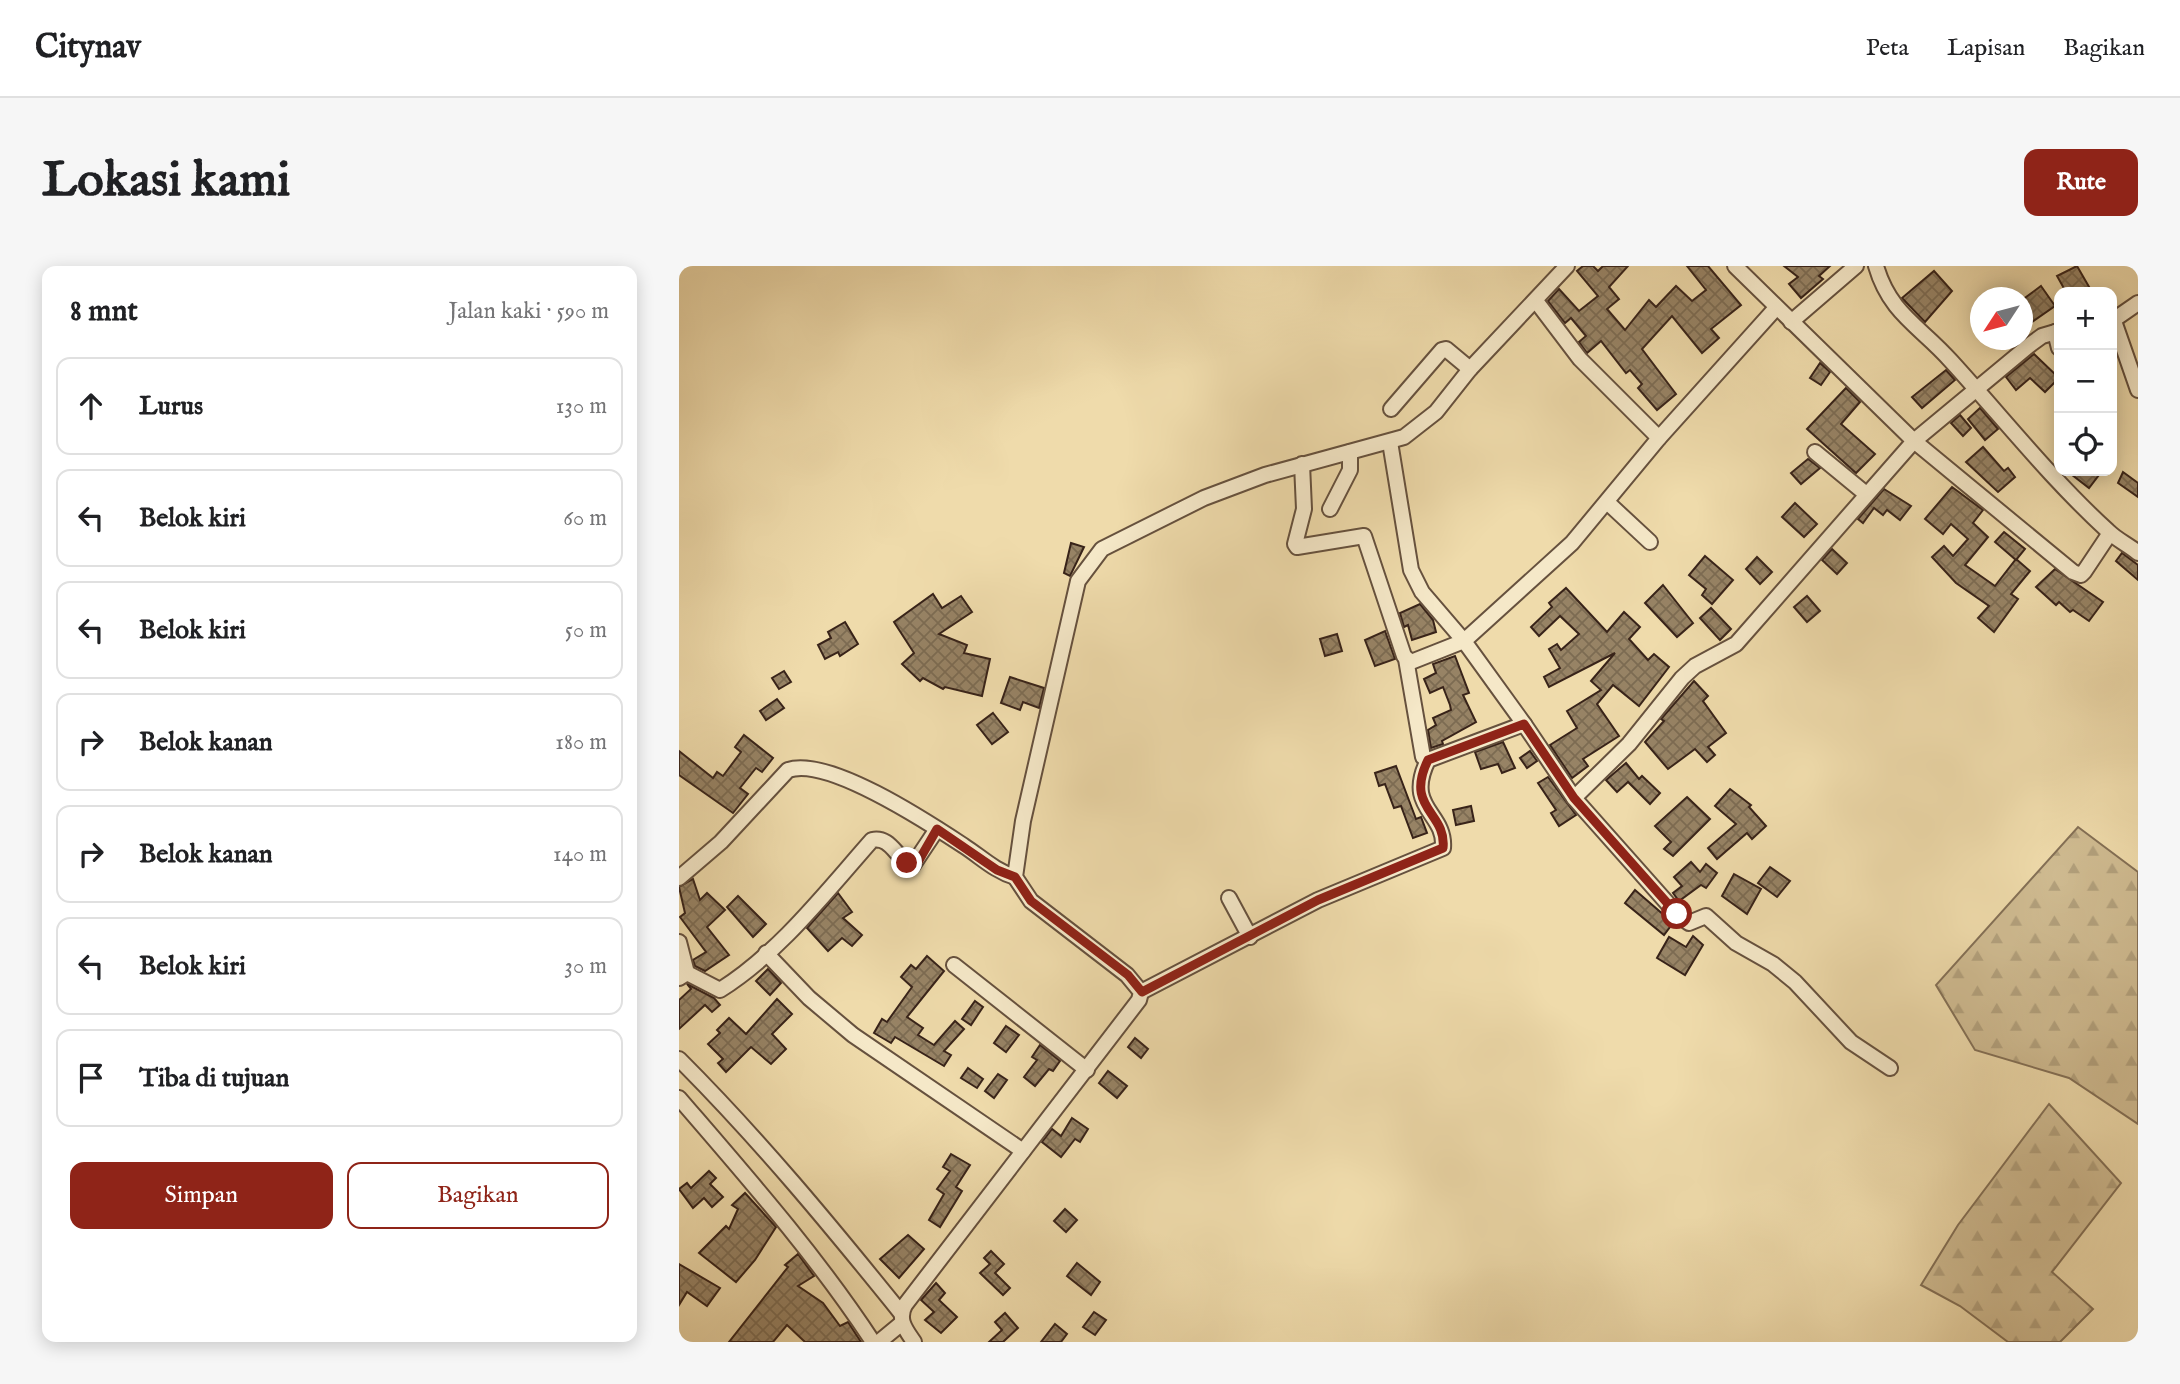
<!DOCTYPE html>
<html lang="id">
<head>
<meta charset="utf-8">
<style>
  :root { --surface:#fff; --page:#f6f6f6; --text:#202124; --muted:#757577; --line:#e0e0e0; --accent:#8f2418 }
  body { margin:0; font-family:"IM FELL English",serif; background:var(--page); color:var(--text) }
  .controls { position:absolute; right:21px; top:21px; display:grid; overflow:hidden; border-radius:14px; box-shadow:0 4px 18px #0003 }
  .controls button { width:63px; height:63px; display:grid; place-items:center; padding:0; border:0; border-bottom:2px solid var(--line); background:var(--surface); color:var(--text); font:35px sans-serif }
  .compass { position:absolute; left:1291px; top:21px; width:63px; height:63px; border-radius:50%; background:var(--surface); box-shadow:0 4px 18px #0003; rotate:234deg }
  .stop { position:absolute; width:21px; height:21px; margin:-16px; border:5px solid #8f2418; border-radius:50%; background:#fff }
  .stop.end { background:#8f2418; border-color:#fff; box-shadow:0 2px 7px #0008 }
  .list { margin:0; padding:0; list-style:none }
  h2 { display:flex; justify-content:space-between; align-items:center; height:91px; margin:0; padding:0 28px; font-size:30px }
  h2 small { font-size:23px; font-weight:400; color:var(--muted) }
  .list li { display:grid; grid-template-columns:46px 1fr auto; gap:21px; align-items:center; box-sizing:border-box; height:98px; margin:0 14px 14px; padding:0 14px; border:2px solid var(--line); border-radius:14px }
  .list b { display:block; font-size:26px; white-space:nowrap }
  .list em { font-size:23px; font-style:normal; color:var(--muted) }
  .actions { display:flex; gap:14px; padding:21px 28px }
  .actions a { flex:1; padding:16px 0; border:2px solid var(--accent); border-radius:14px; text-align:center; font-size:24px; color:var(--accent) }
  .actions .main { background:var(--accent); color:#fff }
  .icon { flex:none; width:38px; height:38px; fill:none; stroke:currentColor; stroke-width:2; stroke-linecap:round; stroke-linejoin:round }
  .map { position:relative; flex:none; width:1459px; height:1076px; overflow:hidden; border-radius:14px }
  header { display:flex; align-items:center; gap:42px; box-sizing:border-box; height:98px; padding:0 35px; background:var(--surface); border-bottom:2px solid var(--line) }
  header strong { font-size:33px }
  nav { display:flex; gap:38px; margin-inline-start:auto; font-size:24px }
  .intro { display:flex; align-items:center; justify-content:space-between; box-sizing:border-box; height:168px; padding:0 42px }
  h1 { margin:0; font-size:49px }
  .button { padding:18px 32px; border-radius:14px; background:var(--accent); color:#fff; font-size:24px; font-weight:700 }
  main { display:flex; gap:42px; padding:0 42px }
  aside { flex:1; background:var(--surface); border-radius:14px; box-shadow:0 4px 18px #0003 }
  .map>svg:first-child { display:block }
  .forest { fill:url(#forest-firs); stroke:#847056; stroke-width:2 }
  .building { fill:url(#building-cross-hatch); stroke:#382319; stroke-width:2 }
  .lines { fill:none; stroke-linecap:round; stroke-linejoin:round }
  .minor-casing { stroke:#66513e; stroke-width:18 }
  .minor { stroke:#f5e8c8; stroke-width:14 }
  .route { stroke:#8f2418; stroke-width:9 }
</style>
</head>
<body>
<header>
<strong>Citynav</strong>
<nav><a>Peta</a><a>Lapisan</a><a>Bagikan</a></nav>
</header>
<div class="intro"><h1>Lokasi kami</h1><a class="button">Rute</a></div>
<main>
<aside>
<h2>8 mnt<small>Jalan kaki · 590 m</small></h2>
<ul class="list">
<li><svg class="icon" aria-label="ahead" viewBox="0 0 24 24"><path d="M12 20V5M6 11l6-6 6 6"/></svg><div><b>Lurus</b></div><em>130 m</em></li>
<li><svg class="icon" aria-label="left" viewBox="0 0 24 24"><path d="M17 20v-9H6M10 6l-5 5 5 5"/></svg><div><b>Belok kiri</b></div><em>60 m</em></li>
<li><svg class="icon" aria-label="left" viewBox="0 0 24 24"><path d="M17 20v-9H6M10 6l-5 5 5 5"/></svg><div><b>Belok kiri</b></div><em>50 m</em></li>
<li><svg class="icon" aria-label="right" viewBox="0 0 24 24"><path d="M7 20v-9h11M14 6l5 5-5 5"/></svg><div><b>Belok kanan</b></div><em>180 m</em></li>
<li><svg class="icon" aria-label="right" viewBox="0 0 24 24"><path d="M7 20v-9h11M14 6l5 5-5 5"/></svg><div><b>Belok kanan</b></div><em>140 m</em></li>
<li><svg class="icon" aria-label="left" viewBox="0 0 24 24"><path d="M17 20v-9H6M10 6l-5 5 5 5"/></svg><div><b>Belok kiri</b></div><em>30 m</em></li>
<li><svg class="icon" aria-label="arrive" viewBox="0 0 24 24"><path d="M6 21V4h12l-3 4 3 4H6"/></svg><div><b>Tiba di tujuan</b></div></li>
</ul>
<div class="actions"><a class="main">Simpan</a><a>Bagikan</a></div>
</aside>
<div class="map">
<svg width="1459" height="1076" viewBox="0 0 1459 1076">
  <defs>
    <pattern id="forest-firs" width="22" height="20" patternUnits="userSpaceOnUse" patternTransform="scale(1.75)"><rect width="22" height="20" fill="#d0bc92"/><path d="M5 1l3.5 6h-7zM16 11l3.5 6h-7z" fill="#b3a17d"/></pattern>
    <pattern id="building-cross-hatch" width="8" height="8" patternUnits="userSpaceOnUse" patternTransform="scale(1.75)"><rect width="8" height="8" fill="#978365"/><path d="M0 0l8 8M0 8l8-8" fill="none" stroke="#7c6b52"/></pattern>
  </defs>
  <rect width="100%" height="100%" fill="#efdbab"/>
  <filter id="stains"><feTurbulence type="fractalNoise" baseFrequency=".00286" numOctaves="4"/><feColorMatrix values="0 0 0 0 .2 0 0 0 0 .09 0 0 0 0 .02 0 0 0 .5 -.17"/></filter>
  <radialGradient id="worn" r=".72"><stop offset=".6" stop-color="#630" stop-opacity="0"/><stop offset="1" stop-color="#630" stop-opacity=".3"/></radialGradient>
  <!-- forest -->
  <g class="forest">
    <polygon points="1399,561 1459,606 1459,858 1390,812 1296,784 1257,719"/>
    <polygon points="1370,838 1442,917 1373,1006 1414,1043 1381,1076 1329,1076 1281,1040 1242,1019 1279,959"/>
  </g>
  <!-- building -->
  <g class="building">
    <polygon points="904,0 914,0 919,5 924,0 949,0 930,21 940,33 928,43 946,64 970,34 977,41 997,20 1013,35 1027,24 1008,0 1029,0 1062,39 1032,63 1040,72 1023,87 993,50 963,83 997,128 978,144 959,122 963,118 951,104 947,107 922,75 908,87 900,76 907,70 892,52 886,57 869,35 880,23 900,45 919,30 898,5"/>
    <polygon points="1105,0 1151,0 1140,10 1144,13 1122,32 1110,18 1119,11"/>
    <polygon points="1398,0 1413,26 1387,26 1378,10"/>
    <polygon points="1255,5 1273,25 1246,56 1223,32"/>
    <polygon points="1362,20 1376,40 1350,58 1343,48 1343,34"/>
    <polygon points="1355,88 1380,112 1366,126 1351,112 1337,124 1327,111"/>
    <polygon points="1141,97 1151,106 1142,119 1131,112"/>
    <polygon points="1267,104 1276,114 1243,142 1233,131"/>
    <polygon points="1167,122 1181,136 1162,158 1196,188 1177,207 1128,163"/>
    <polygon points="1301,142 1319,163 1306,174 1289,153"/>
    <polygon points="1281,149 1292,162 1284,170 1272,157"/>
    <polygon points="1304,181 1325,205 1329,202 1336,211 1319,226 1287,196"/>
    <polygon points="1129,193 1141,202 1122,218 1112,207"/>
    <polygon points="1388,205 1423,205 1410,222"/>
    <polygon points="1444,206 1459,217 1459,231 1439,217"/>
    <polygon points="1273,221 1304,244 1294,257 1309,271 1286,299 1316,320 1337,293 1351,305 1332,328 1339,333 1315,366 1299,352 1310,340 1277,317 1253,291 1265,280 1274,290 1289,273 1272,258 1264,268 1246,253"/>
    <polygon points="1205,223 1232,240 1221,254 1208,244 1204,249 1195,242 1184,257 1179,253"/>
    <polygon points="1116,237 1138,258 1125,271 1103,251"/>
    <polygon points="1325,266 1346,283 1337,294 1316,276"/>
    <polygon points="392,277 405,281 391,310 385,307"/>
    <polygon points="1153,283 1168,297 1158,308 1143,294"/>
    <polygon points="1443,287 1459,299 1459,314 1437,295"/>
    <polygon points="1026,290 1054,314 1033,338 1023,329 1027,323 1010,309"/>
    <polygon points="1078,291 1093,306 1081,318 1067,303"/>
    <polygon points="1376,303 1424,336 1410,355 1394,344 1391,346 1380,336 1377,339 1357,321"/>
    <polygon points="984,319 1014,357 998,371 966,337"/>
    <polygon points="887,322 928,366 945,346 961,361 950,373 969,394 975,388 990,401 960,440 934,419 918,438 940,470 904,493 909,500 893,512 871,479 898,462 888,445 922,424 912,415 936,387 870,421 865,411 881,402 870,383 878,378 882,384 900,368 881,350 860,370 852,361 873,341 870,337"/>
    <polygon points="254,328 263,342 282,330 293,346 260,368 288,379 285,387 311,393 303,430 266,421 264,423 244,412 241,415 223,398 235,387 215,356"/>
    <polygon points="1128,330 1141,345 1128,356 1115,341"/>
    <polygon points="741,338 754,354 757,366 733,374 729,359 725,361 721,347"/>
    <polygon points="1032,342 1052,363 1041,374 1021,352"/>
    <polygon points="166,356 179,378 161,390 159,386 146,393 139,379 152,372 149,366"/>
    <polygon points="706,365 716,393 696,400 686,374"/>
    <polygon points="658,368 663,385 646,390 641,373"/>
    <polygon points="776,390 790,427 784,429 797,456 763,475 764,478 752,482 749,464 757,459 754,452 772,444 771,439 764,421 751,427 745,413 757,407 754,398"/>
    <polygon points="105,405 112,416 100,423 93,412"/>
    <polygon points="331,411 365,422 360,442 344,436 341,444 322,437"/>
    <polygon points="1015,415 1029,430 1024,435 1047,467 1029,481 1036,489 1028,496 1016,483 989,503 966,476 985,455 982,453"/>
    <polygon points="98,433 105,442 87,454 81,445"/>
    <polygon points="314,447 329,466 313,478 298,459"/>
    <polygon points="65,469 94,492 83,506 77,502 61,522 69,528 54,547 0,509 0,485 34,512 38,506 44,510 62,486 56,481"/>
    <polygon points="824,476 836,502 823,507 819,498 802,503 796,486"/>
    <polygon points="851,485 858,495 848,502 841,492"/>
    <polygon points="947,497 960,513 963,510 981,527 971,538 949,516 938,526 927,514"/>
    <polygon points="717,500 737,553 742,551 748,567 734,572 722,540 715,542 706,518 700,520 696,507"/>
    <polygon points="869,511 897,549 880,560 872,547 877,544 859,517"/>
    <polygon points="1051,523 1072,539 1070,541 1087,560 1073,573 1068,567 1038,593 1029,582 1057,558 1036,540"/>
    <polygon points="1008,531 1031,553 994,590 985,583 992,576 976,560"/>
    <polygon points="792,540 795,555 777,559 774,544"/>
    <polygon points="1012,596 1021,606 1027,598 1038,607 1027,622 1022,619 1000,635 994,627 1003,620 995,611"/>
    <polygon points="1091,601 1111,615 1098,631 1079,617"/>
    <polygon points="1055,608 1082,623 1068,648 1043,630"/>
    <polygon points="14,613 21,634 28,627 46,644 28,661 50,689 26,705 16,700 14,694 27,686 1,651 6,647 0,621"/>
    <polygon points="956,624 994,657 985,669 946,637"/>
    <polygon points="159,627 173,646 164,652 183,669 173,680 163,672 149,685 128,662"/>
    <polygon points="59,630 87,658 74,671 48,641"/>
    <polygon points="1014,670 1024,679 1006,709 978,692 990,671 1007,681"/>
    <polygon points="248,690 265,705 228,751 244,762 239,769 255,779 276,755 285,763 265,785 272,789 265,800 216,771 212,777 195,767 203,753 208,756 233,721 222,711 232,699 237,703"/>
    <polygon points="89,703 102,717 91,729 77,715"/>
    <polygon points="8,718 35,732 41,739 33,746 26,739 0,763 0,734 12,723"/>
    <polygon points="98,733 113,748 93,768 107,783 92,798 72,781 47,806 39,797 44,793 29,778 41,767 38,764 50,752 67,768"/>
    <polygon points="296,735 304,741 292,759 283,753"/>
    <polygon points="327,760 340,769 327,786 315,777"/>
    <polygon points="456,772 469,783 462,792 449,781"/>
    <polygon points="361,779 381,795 374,805 370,803 356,820 345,811 358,794 353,791"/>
    <polygon points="289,802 304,813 298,822 282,812"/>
    <polygon points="429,805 448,820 438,832 420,817"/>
    <polygon points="319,808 328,814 315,832 306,825"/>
    <polygon points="393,852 409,863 401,876 396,873 382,891 363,876 373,863 382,870"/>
    <polygon points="272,888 291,899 277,921 283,925 261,961 250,954 265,928 258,923 271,905 264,901"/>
    <polygon points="30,905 37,912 31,918 44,931 33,941 25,932 14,942 0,923 8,917 12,922"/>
    <polygon points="66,927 97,961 76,994 57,1016 20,987 47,960 50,963 59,943 53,939"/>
    <polygon points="386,943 398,954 387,966 375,955"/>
    <polygon points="229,969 245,983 220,1012 201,993"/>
    <polygon points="312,985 325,998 316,1007 331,1022 324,1029 301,1007 311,998 305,992"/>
    <polygon points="119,988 135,1010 119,1020 144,1037 161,1060 169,1056 182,1076 126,1076 108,1059 94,1076 50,1076 109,1001 106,999"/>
    <polygon points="398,997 421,1016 412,1029 388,1010"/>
    <polygon points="0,998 41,1022 28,1040 8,1026 0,1039"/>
    <polygon points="257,1017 266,1027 260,1034 278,1051 262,1067 246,1054 255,1046 242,1034"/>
    <polygon points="415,1046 427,1054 416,1069 404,1061"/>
    <polygon points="326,1047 339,1062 324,1076 310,1076 323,1064 316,1056"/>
    <polygon points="376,1058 388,1068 382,1076 362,1076"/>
  </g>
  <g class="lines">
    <defs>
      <g id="minor">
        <polyline points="1056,0 1235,175 1394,306 1402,309 1405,306 1431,267"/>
        <path d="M 1197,0 C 1211,48 1241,60 1272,95 C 1324,152 1372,213 1429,265 C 1438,274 1450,279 1459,287"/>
        <polyline points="857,35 901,93 980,172"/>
        <polyline points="1433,55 1459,37"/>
        <polyline points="1435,55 1459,124"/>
        <polyline points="1112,56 1177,0"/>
        <polyline points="1376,66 1380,82"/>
        <polyline points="712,143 763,84 767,83 791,103"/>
        <polyline points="1136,186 1187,228"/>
        <polyline points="623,198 625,243 616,278 618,281 685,270 725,390 732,396 785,375 743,326 732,304 711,176"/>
        <polyline points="928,236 971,276"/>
        <polyline points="651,243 671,204 671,186"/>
        <polyline points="727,393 744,491 749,494"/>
        <polyline points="845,458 895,532 998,648 1010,657 1027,650 1057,677 1094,698 1116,716 1172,776 1211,802"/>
        <polyline points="895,532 950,478 1003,412 1016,400 1057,378 1235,175 1352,78 1363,70 1380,65"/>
        <path d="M 0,612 L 42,576 L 109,504 C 149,490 250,557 285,580 C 302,591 316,605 336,611"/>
        <polyline points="550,632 571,671"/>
        <polyline points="0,676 8,707"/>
        <polyline points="87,687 130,732 174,769 344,885"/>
        <polyline points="275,699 408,804"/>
        <path d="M 0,712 L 8,707 L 41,724 C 100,687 147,626 193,574 C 213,570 217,594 234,599 L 258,563"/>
        <path d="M 462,726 L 639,634 L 764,582 C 767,546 725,543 749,494 L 845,458 L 785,375 L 893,277 L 980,172 L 1096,43"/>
        <path d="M 0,793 C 80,873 151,959 222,1047"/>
        <path d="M 0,832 C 68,911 137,989 194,1076"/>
        <polyline points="200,1076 223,1057"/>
        <path d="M 235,1076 C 227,1064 218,1054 226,1039 L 460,734 L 462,726 L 448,709 L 352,635 L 336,611 L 344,555 L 399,315 L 423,283 L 525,232 L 586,209 L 725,171 L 757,146 L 791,103 L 888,0"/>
      </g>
    </defs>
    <!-- minor casing -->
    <use href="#minor" class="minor-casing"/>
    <!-- minor -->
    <use href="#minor" class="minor"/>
  </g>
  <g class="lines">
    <!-- route -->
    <path class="route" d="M 228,597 L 239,596 L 258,563 L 318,604 L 336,611 L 352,635 L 449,709 L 463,726 L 639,634 L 764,582 C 768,546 725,543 749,494 L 845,458 L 895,532 L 998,648"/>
  </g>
  <rect width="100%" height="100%" filter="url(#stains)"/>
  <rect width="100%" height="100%" fill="url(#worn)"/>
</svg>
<div class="controls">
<button>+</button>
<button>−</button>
<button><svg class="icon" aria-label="locate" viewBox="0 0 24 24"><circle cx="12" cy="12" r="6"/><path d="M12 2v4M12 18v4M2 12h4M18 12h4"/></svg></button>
</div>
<svg class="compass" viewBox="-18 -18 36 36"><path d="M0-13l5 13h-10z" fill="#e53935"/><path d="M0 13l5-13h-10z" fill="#757577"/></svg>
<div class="stop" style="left:998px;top:648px"></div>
<div class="stop end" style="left:228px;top:597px"></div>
</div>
</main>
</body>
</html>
